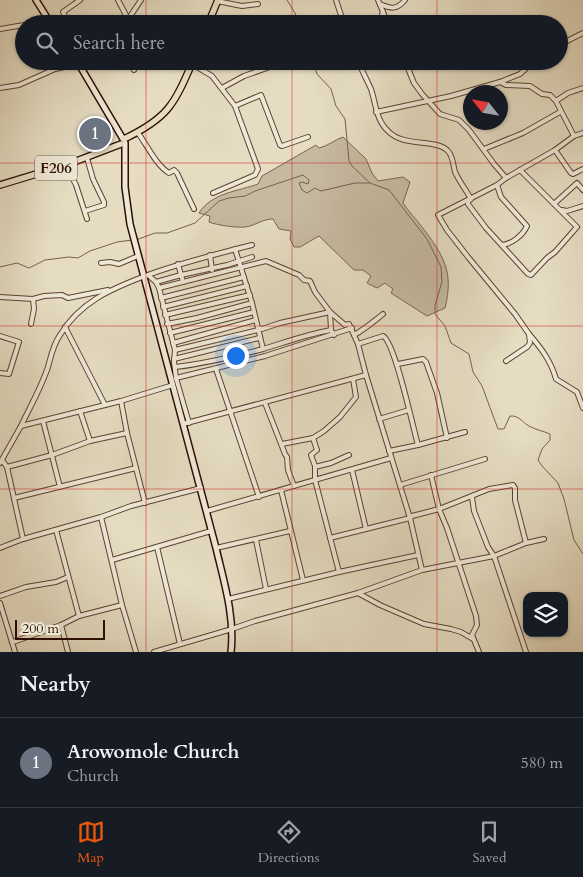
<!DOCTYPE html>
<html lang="en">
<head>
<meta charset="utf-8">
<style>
  :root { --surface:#171b24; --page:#242831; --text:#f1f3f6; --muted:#9ea1a6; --line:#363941; --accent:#ea580c }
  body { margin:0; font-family:Cardo,serif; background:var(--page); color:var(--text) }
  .controls { position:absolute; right:15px; bottom:15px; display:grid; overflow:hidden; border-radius:10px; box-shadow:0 1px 4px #0004 }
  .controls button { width:45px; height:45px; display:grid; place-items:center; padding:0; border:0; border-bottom:1px solid var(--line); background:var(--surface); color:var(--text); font:25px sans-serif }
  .compass { position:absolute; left:463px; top:85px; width:45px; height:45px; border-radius:50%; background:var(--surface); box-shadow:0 1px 4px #0004; rotate:301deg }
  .scale { position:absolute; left:15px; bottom:12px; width:90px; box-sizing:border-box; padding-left:5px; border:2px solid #2e0f01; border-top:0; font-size:14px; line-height:18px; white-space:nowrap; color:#2e0f01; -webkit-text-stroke:4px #eee8d7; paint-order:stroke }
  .you { position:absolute; left:235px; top:355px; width:18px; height:18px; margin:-12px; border:4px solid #fff; border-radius:50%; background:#1a73e8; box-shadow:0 0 0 8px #1a73e833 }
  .badge { display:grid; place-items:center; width:32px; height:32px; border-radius:50%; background:var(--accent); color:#fff; font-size:16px; font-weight:700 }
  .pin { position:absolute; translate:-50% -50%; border:2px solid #fff; box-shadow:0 1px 5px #0006 }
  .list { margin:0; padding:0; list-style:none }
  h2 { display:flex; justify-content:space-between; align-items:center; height:65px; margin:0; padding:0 20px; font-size:21px }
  h2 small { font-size:16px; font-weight:400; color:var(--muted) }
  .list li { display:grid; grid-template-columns:32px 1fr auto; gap:15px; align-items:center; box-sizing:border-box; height:90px; padding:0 20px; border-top:1px solid var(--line) }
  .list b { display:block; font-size:19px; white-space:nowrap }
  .list p { margin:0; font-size:16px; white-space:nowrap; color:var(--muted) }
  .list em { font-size:16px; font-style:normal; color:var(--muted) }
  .icon { flex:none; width:28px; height:28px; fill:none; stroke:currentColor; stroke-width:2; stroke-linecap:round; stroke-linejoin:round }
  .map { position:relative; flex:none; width:583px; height:652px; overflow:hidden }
  .search { position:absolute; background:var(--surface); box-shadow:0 1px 4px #0004; left:15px; right:15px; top:15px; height:55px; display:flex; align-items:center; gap:12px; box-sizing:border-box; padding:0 18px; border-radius:28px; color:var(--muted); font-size:19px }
  .sheet { height:155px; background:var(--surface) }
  nav { display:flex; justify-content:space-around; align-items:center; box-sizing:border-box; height:70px; border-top:1px solid var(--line); background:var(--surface); font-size:14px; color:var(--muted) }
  nav a { display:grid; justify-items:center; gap:2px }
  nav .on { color:var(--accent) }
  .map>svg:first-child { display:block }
  .green { fill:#c6b9a1; stroke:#7a6451 }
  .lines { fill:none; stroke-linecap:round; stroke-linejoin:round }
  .stream { stroke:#77604d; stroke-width:1 }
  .minor-casing { stroke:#5c4231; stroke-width:6 }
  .secondary-casing { stroke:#2e0f01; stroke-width:8 }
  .primary-casing { stroke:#2e0f01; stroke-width:8 }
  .minor { stroke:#eee8d7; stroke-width:4 }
  .secondary { stroke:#eee8d7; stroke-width:5 }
  .primary { stroke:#e5dcc2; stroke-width:5.5 }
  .grid { fill:none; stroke:#d62828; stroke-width:1; stroke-opacity:0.55 }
  .labels { text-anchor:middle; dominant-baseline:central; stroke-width:4; stroke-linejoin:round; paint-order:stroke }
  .shield { fill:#eee8d7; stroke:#685041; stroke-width:1 }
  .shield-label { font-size:15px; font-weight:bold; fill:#2e0f01 }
</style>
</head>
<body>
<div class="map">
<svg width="583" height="652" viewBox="0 0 583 652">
  <rect width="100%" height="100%" fill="#e5dcc2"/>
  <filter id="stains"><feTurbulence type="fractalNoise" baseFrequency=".004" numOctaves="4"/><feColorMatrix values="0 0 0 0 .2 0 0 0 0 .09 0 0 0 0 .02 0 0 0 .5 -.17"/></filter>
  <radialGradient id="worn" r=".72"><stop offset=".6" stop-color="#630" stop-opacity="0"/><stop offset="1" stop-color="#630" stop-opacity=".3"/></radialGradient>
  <!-- green -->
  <path class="green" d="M 343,137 L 366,159 L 372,173 L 378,181 L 403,177 L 410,182 L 403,203 C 409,212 416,219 422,227 C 444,256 454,272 445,308 L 427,316 L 391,293 L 393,289 L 385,283 L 377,288 L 367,283 L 371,276 L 363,270 L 354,270 L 319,236 L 300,247 L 294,247 L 290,239 L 291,231 L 279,229 L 273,219 C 262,219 255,226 245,227 C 237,228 216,225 209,222 L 210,216 L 199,213 C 211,193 239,191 258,184 L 262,176 L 316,145 L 319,148 C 328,146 334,140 343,137 Z"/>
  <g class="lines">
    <!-- stream -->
    <g class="stream">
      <polyline points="287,0 295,13 299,24"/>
      <path d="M 313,61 L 317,74 L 331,89 L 336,106 L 345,119 L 349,161 L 352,166 L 370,183 L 389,190 L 427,239 L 441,267 L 442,282 L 435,305 L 435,314 L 445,326 L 451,343 L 469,354 L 473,372 L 482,386 L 498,429 L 504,429 L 510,416 C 520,415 523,424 531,427 C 537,430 543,431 550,434 L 550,440 L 542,449 L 538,460 L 542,466 L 558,483 L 564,499 L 574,540 L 583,554"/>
      <polyline points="136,240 155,233 167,233 195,223 219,201 229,198 245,196 255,191 303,175 309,180 308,184 302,182 299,183 302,190 307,193 315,188 321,191 355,183 369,183"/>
      <polyline points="0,267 17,263 29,268 45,260 69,257 78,258 90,251 117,242 132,240"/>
    </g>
    <defs>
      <g id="minor">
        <polyline points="118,0 128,19"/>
        <polyline points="336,0 344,24"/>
        <polyline points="378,0 388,24"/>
        <polyline points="217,1 242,6 258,4"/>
        <path d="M 380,4 C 391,9 397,10 405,0"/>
        <polyline points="27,24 47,18"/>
        <polyline points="55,24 65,16 63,12 80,0"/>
        <polyline points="125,24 141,0"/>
        <polyline points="379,24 383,12"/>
        <polyline points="0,29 24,25"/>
        <polyline points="559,45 583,33"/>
        <polyline points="130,61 134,70"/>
        <path d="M 358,61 C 362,71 367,80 371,89 C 376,104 376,120 388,131 C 404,148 436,138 448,151 C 453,156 453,165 455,172 C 459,181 466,190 471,199 L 468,201 L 468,204 L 486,228 L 528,274 L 531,275 L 547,258 L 555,252 L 577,227 L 520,170"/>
        <polyline points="405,61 414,83 422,94 440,114 459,120 469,130 494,164 506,178"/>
        <polyline points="192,64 212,76 235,106 258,169 255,175 213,193"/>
        <polyline points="500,82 506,85 530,86 542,94 550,95 556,101"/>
        <polyline points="0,88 19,85 55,69 79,64 84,61"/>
        <polyline points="222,88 244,76 281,63"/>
        <polyline points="235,106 261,95 280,145 282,146 308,137"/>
        <polyline points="376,112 451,96 500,82 520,74 534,61"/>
        <path d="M 138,133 C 147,145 156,165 169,173 L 174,170 L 177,173 L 194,209"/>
        <polyline points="574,136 556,101 568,93 583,88"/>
        <polyline points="484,149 523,133 560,112"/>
        <polyline points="555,150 571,173 573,174 583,169"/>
        <polyline points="66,165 76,185 87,219"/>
        <path d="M 497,185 L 501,197 L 527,226 C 523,235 512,244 502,245"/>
        <polyline points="555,203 577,183 583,190"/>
        <polyline points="562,210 567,211 583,206"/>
        <polyline points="85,211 104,205 104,202 93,179 87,158"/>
        <polyline points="235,249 252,303 263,349"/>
        <polyline points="210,255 212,270"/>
        <polyline points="101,263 110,262 119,264 138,256"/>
        <polyline points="178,264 183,282"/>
        <polyline points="148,275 156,282 159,288 175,350 174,362 176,378 189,423"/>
        <polyline points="156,282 181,275 227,265 252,257"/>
        <polyline points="159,288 266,261 299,275 304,280 310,281 315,292 330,312 331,330 334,335"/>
        <polyline points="0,297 33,299 44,296 62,295 68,298 108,290"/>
        <polyline points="161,298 244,277"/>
        <polyline points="163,307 247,286"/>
        <polyline points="165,315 250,295"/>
        <polyline points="31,324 34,309 33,299"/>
        <polyline points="167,324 197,318 252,303"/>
        <polyline points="65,327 105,405"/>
        <polyline points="170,333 254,312"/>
        <path d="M 529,334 C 541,348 551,361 556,379 L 577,392 L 583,408"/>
        <path d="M 354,335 C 365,329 373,322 383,314"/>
        <polyline points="0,336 19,342 9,374 0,373"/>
        <polyline points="173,343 256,320"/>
        <path d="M 358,344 L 383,336 C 395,342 413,428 418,445"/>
        <polyline points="175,350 258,330 259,328 262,329 280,323 330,312 345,325 349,324 358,344 366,375 410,518 422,570"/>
        <polyline points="174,359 259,338"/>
        <polyline points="506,361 527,347 530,343 529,334 515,314 468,257 447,230 438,215 497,185 506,178 555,150 574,136 583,133"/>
        <polyline points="398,364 423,359 426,362 437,393 447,438"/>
        <path d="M 175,367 C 203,364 236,356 263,349 C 286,342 308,334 331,330"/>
        <polyline points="216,369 259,497"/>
        <polyline points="176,378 265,356 352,328"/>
        <polyline points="121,401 127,433 145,503"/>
        <polyline points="265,403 285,454 287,457 288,470 294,486"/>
        <polyline points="80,411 90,441"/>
        <polyline points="379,419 409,410"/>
        <polyline points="43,421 60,487"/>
        <polyline points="183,424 366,375"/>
        <path d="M 21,426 C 30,407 41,388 48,367 C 51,356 53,345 60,335 C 80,302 111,289 145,276 C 180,263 216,254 252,245"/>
        <polyline points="313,438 317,450 311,455 315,466 315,480 339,572"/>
        <polyline points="282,444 313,438 324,431 340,417 356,397 353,379"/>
        <polyline points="389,451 418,445 465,432"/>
        <polyline points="2,460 7,467 23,539"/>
        <polyline points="0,463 21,426 121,401 173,385"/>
        <polyline points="7,467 52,455 90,441 127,433"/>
        <polyline points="315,467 331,463 349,455"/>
        <polyline points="352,470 366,529"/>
        <polyline points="431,475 439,509 447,528 476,616 477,625 472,635 479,652"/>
        <polyline points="400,485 485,459"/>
        <polyline points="281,490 303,580"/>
        <polyline points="472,497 474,511 488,547 494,556 526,652"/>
        <polyline points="14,498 136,468"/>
        <polyline points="207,511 391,458"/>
        <polyline points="101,517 122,605 136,652"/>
        <polyline points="56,530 79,616"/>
        <polyline points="330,538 410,518 412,516 439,509 489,489 513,485 515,488 515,500 526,543"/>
        <polyline points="256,540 266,589"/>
        <polyline points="157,547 180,644"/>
        <polyline points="0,548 23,539 101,517 131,506 201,488"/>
        <polyline points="216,548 290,531"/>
        <polyline points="112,560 211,531"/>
        <polyline points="358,593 380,605 424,624 451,629 461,632 473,639"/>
        <polyline points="0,596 26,587 56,582 68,577"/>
        <polyline points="228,599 339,572 418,555"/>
        <polyline points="0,603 15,652"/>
        <polyline points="61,625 68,652"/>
        <polyline points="13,642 61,625 79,616 122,605"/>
        <polyline points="154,652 232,629 255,621 358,593 422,570 494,556 526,543 544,539"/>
      </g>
      <g id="secondary">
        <polyline points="36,0 51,24"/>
        <polyline points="77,61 123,139"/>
        <path d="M 125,143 L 125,187 L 130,224 L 216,548 C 224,582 235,617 231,652"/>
      </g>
      <g id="primary">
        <polyline points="208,24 218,0"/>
        <path d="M 124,139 C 168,118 174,105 193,61"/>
        <polyline points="0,185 66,165 121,144"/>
      </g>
    </defs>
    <!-- minor casing -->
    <use href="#minor" class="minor-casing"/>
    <!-- secondary casing -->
    <use href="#secondary" class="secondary-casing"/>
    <!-- primary casing -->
    <use href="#primary" class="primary-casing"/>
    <!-- minor -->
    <use href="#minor" class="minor"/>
    <!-- secondary -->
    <use href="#secondary" class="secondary"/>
    <!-- primary -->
    <use href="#primary" class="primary"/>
  </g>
  <!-- grid -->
  <path class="grid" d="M 146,0 L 146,24M 292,0 L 292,24M 437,0 L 437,24M 146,61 L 146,652M 292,61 L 292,652M 437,61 L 437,652M 0,163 L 583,163M 0,326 L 583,326M 0,489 L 583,489"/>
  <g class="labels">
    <!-- shield labels -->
    <rect class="shield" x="35" y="155.5" width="42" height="25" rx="4"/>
    <g class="shield-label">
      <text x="56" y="168">F206</text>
    </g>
  </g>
  <rect width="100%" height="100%" filter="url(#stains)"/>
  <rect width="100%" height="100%" fill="url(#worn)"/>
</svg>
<div class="controls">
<button><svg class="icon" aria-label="layers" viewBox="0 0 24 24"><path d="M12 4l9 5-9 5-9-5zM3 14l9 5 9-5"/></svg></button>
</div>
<svg class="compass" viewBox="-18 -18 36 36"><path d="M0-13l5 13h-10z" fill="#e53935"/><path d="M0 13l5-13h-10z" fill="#9ea1a6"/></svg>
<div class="scale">200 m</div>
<div class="you"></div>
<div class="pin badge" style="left:95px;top:134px;background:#6b7280">1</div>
<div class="search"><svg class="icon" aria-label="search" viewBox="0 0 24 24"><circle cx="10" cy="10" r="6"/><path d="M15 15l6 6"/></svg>Search here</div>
</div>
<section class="sheet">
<h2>Nearby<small></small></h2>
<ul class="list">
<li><span class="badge" style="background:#6b7280">1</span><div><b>Arowomole Church</b><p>Church</p></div><em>580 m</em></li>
</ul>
</section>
<nav>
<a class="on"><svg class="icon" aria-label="map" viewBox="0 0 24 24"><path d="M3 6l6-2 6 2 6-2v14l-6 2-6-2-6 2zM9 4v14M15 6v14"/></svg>Map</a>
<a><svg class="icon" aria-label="directions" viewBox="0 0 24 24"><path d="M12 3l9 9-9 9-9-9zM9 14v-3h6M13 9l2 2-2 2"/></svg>Directions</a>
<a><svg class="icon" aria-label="saved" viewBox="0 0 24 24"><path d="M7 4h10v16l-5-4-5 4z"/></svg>Saved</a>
</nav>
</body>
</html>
